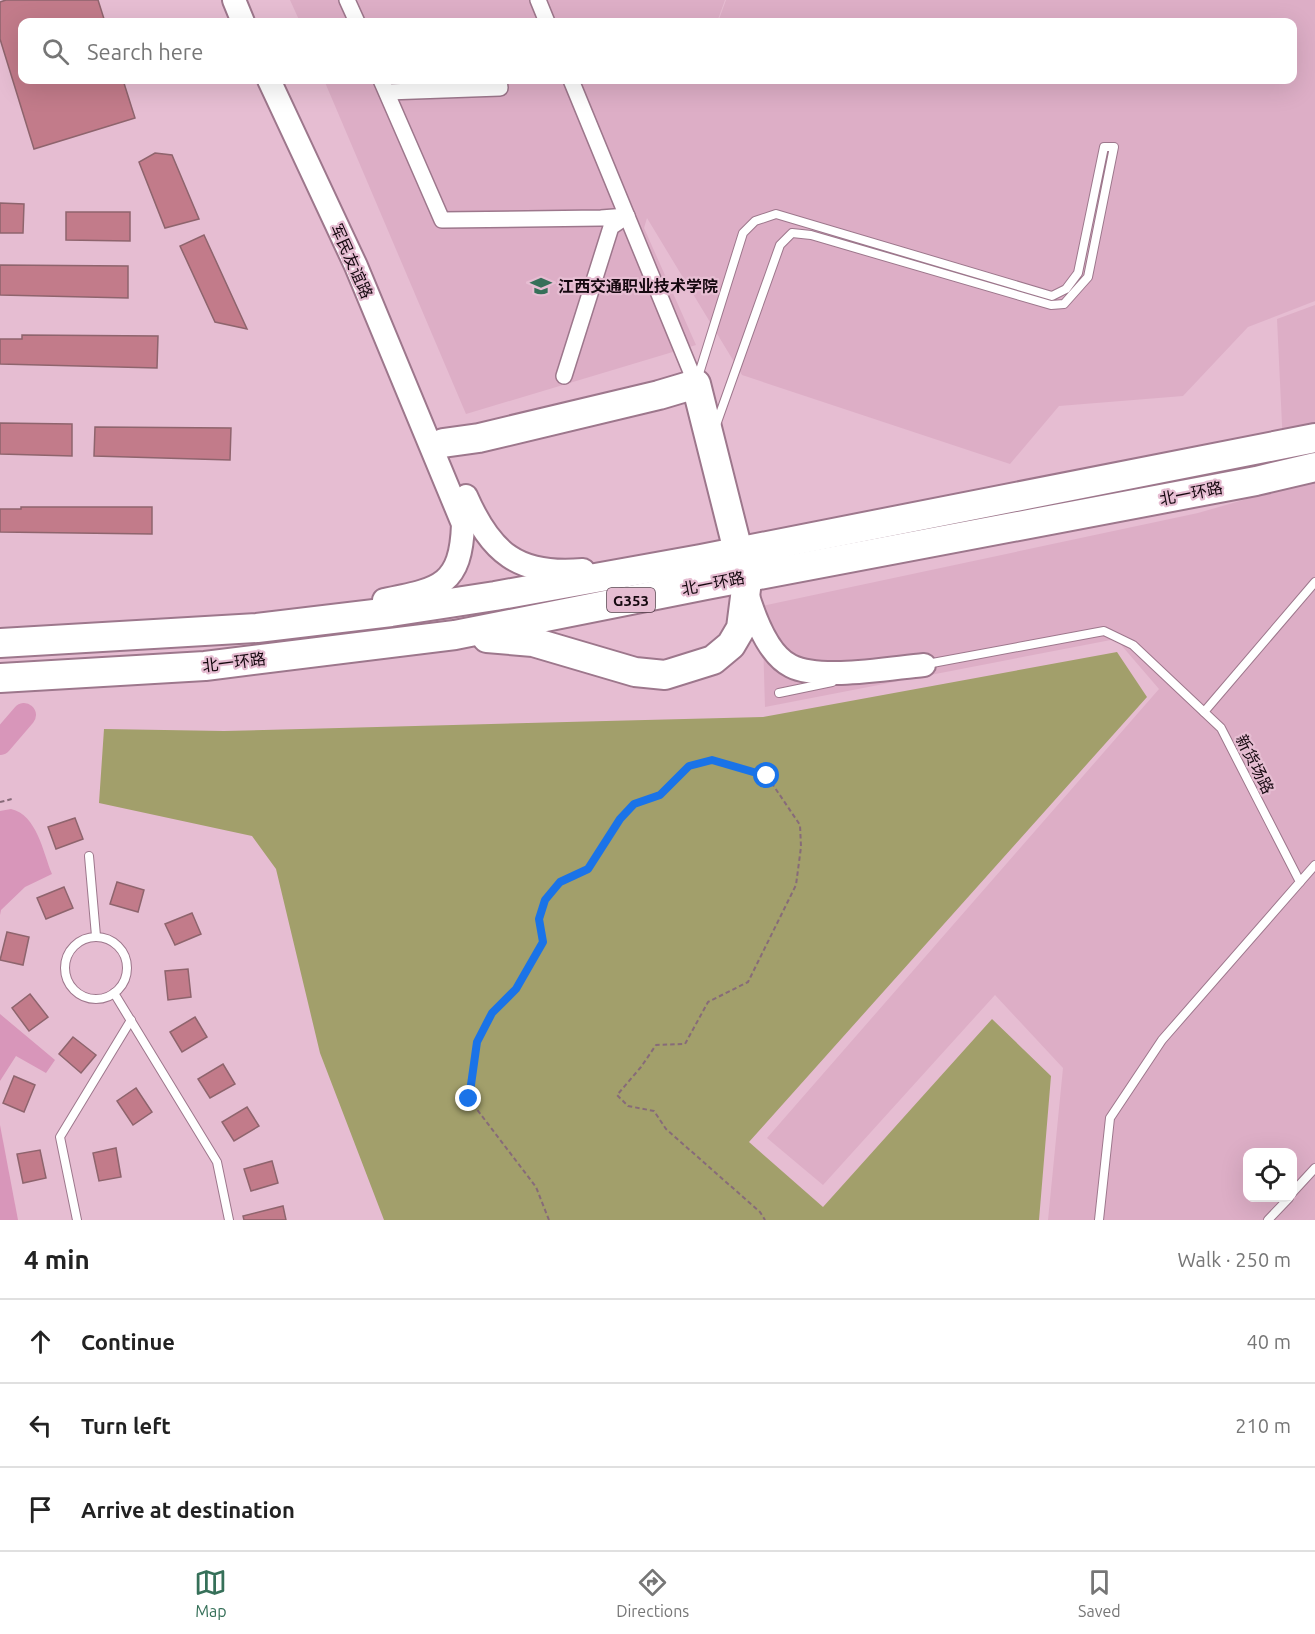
<!DOCTYPE html>
<html lang="en">
<head>
<meta charset="utf-8">
<style>
  :root { --surface:#fff; --page:#f2f2f2; --text:#222; --muted:#767676; --line:#e0e0e0; --accent:#367059 }
  body { margin:0; font-family:Ubuntu,"Noto Sans SC",sans-serif; background:var(--page); color:var(--text) }
  .controls { position:absolute; right:18px; bottom:18px; display:grid; overflow:hidden; border-radius:12px; box-shadow:0 6px 24px #0002 }
  .controls button { width:54px; height:54px; display:grid; place-items:center; padding:0; border:0; border-bottom:2px solid var(--line); background:var(--surface); color:var(--text); font:30px sans-serif }
  .stop { position:absolute; width:18px; height:18px; margin:-14px; border:4px solid #1a73e8; border-radius:50%; background:#fff }
  .stop.end { background:#1a73e8; border-color:#fff; box-shadow:0 2px 6px #0008 }
  .list { margin:0; padding:0; list-style:none }
  h2 { display:flex; justify-content:space-between; align-items:center; height:78px; margin:0; padding:0 24px; font-size:26px }
  h2 small { font-size:20px; font-weight:400; color:var(--muted) }
  .list li { display:grid; grid-template-columns:39px 1fr auto; gap:18px; align-items:center; box-sizing:border-box; height:84px; padding:0 24px; border-top:2px solid var(--line) }
  .list b { display:block; font-size:22px; white-space:nowrap }
  .list em { font-size:20px; font-style:normal; color:var(--muted) }
  .icon { flex:none; width:33px; height:33px; fill:none; stroke:currentColor; stroke-width:2; stroke-linecap:round; stroke-linejoin:round }
  .map { position:relative; flex:none; width:1315px; height:1220px; overflow:hidden }
  .search { position:absolute; background:var(--surface); box-shadow:0 6px 24px #0002; left:18px; right:18px; top:18px; height:66px; display:flex; align-items:center; gap:15px; box-sizing:border-box; padding:0 21px; border-radius:12px; color:var(--muted); font-size:22px }
  .sheet { height:330px; background:var(--surface) }
  nav { display:flex; justify-content:space-around; align-items:center; box-sizing:border-box; height:84px; border-top:2px solid var(--line); background:var(--surface); font-size:16px; color:var(--muted) }
  nav a { display:grid; justify-items:center; gap:3px }
  nav .on { color:var(--accent) }
  .map>svg:first-child { display:block }
  .built { fill:#ddaec6; fill-rule:evenodd }
  .green { fill:#a29f6b }
  .water { fill:#d896ba }
  .lines { fill:none; stroke-linecap:round; stroke-linejoin:round }
  .river { stroke:#d896ba; stroke-width:24 }
  .building { fill:#c27b8a; stroke:#8e646d; stroke-width:1.5 }
  .lane-casing { stroke:#9d778c; stroke-width:10 }
  .street-casing { stroke:#9d778c; stroke-width:18 }
  .secondary-casing { stroke:#9d778c; stroke-width:26 }
  .highway-casing { stroke:#9d778c; stroke-width:32 }
  .path { stroke:#876b79; stroke-width:2; stroke-dasharray:4.5 3; stroke-linecap:butt }
  .lane { stroke:#fff; stroke-width:8 }
  .street { stroke:#fff; stroke-width:15 }
  .secondary { stroke:#fff; stroke-width:22 }
  .highway { stroke:#fff; stroke-width:28 }
  .route { stroke:#1a73e8; stroke-width:8 }
  .labels { text-anchor:middle; dominant-baseline:central; stroke-width:4.5; stroke-linejoin:round; paint-order:stroke }
  .shield { fill:#e6bdd2; stroke:#543e4a; stroke-width:1.5 }
  .shield-label { font-size:15px; font-weight:bold; fill:#15080f }
  .street-label { font-size:16px; fill:#15080f; stroke:#e6bdd2 }
  .poi-label { font-size:16px; font-weight:bold; fill:#15080f; stroke:#e6bdd2; text-anchor:start }
</style>
</head>
<body>
<div class="map">
<svg width="1315" height="1220" viewBox="0 0 1315 1220">
  <rect width="100%" height="100%" fill="#e6bdd2"/>
  <!-- built -->
  <g class="built">
    <polygon points="290,0 725,0 717,22 300,22"/>
    <polygon points="726,0 1315,0 1315,301 1248,327 1183,396 1059,406 1010,464 742,375 647,218 644,228 696,345 466,414 324,80 1292,80 1292,22 718,22"/>
    <path d="M 1315,305 L 1315,1220 L 1048,1220 L 1063,1068 L 995,995 L 823,1185 L 767,1138 L 1159,689 L 1116,639 L 765,707 L 762,606 L 1198,513 L 1285,488 L 1277,319 ZM 1248,1152 L 1292,1152 L 1292,1198 L 1248,1198 Z"/>
  </g>
  <!-- green -->
  <polygon class="green" points="1117,652 1147,697 749,1142 823,1207 992,1019 1051,1076 1039,1220 384,1220 320,1053 276,869 252,836 99,803 104,729 224,731 763,717"/>
  <!-- water -->
  <g class="water">
    <path d="M 11,809 C 37,815 43,852 52,874 L 25,887 L 1,910 L 0,915 L 0,811 Z"/>
    <polygon points="0,1014 55,1060 46,1073 16,1056 0,1081"/>
    <polygon points="0,1125 18,1220 0,1220"/>
  </g>
  <g class="lines">
    <!-- river -->
    <polyline class="river" points="0,743 24,715"/>
  </g>
  <!-- building -->
  <g class="building">
    <polygon points="6,0 98,0 105,22 22,22 22,80 123,80 135,118 34,149 0,39 0,2"/>
    <polygon points="155,153 172,155 199,219 165,228 139,162"/>
    <polygon points="0,203 24,204 23,233 0,233"/>
    <polygon points="66,212 130,212 130,241 66,240"/>
    <polygon points="204,235 247,329 215,322 180,246"/>
    <polygon points="0,265 128,266 128,298 0,295"/>
    <polygon points="22,335 158,336 157,368 0,364 0,339 22,339"/>
    <polygon points="0,423 72,424 72,456 0,454"/>
    <polygon points="95,427 231,428 230,460 94,456"/>
    <polygon points="21,507 152,507 152,534 0,532 0,509 21,509"/>
    <polygon points="75,818 83,839 56,849 48,827"/>
    <polygon points="117,882 144,890 138,912 110,904"/>
    <polygon points="64,887 73,908 46,919 37,898"/>
    <polygon points="192,913 201,934 175,945 165,924"/>
    <polygon points="7,932 29,937 23,965 0,960"/>
    <polygon points="188,969 191,997 168,1000 165,971"/>
    <polygon points="30,994 48,1017 29,1031 12,1008"/>
    <polygon points="195,1017 207,1037 182,1052 170,1032"/>
    <polygon points="73,1037 96,1055 81,1073 59,1054"/>
    <polygon points="223,1064 235,1084 210,1098 198,1079"/>
    <polygon points="14,1076 35,1085 24,1112 3,1103"/>
    <polygon points="136,1088 152,1112 133,1125 117,1101"/>
    <polygon points="247,1107 259,1126 234,1141 222,1122"/>
    <polygon points="116,1148 121,1177 99,1181 93,1153"/>
    <polygon points="40,1150 46,1178 23,1183 17,1154"/>
    <polygon points="272,1161 278,1183 251,1191 244,1169"/>
    <polygon points="283,1206 286,1220 244,1220 243,1216"/>
  </g>
  <g class="lines">
    <defs>
      <g id="lane">
        <polyline points="697,380 743,233 755,221 776,214 1052,296 1066,289 1078,273 1104,147 1114,147 1088,277 1064,304 1051,305 811,235 792,233 780,245 716,425"/>
        <polyline points="927,664 1104,631 1133,645 1221,728 1300,882 1162,1040 1110,1118 1099,1220"/>
        <polyline points="779,693 832,682"/>
        <polyline points="1204,712 1315,582"/>
        <polyline points="89,856 96,936"/>
        <polyline points="1300,882 1315,865"/>
        <circle cx="96" cy="968" r="31"/>
        <polyline points="114,993 217,1162 229,1220"/>
        <polyline points="1292,1193 1315,1168"/>
        <polyline points="77,1220 60,1137 131,1020"/>
        <polyline points="1268,1220 1289,1198"/>
      </g>
      <g id="street">
        <polyline points="347,0 357,22"/>
        <polyline points="538,0 547,22"/>
        <polyline points="381,80 442,220 601,218 627,216 611,227 564,376"/>
        <polyline points="571,80 696,384"/>
        <polyline points="387,92 500,88 499,80"/>
      </g>
      <g id="secondary">
        <polyline points="234,0 243,22"/>
        <path d="M 269,80 L 356,266 L 463,524 C 461,586 439,589 384,600"/>
        <path d="M 466,496 C 491,553 518,576 583,570"/>
        <path d="M 747,593 C 754,616 768,655 791,666 C 821,681 890,668 924,665"/>
      </g>
      <g id="highway">
        <polyline points="443,443 479,438 659,395 696,384 735,539"/>
        <polyline points="487,638 533,642 635,672 665,675 713,660 731,645 741,628 746,589"/>
        <polyline points="0,643 257,628 391,612 495,596 701,559 1315,438"/>
        <polyline points="0,678 205,666 455,635 706,585 1256,481 1315,467"/>
      </g>
    </defs>
    <!-- lane casing -->
    <use href="#lane" class="lane-casing"/>
    <!-- street casing -->
    <use href="#street" class="street-casing"/>
    <!-- secondary casing -->
    <use href="#secondary" class="secondary-casing"/>
    <!-- highway casing -->
    <use href="#highway" class="highway-casing"/>
    <!-- path -->
    <g class="path">
      <polyline points="0,802 12,799"/>
      <polyline points="549,1220 536,1187 469,1099 477,1042 492,1013 516,989 543,942 539,919 545,900 560,882 588,869 620,819 634,803 660,795 689,766 712,760 767,776 800,825 801,847 796,885 748,982 708,1002 685,1044 656,1045 641,1067 617,1095 628,1106 654,1111 666,1129 760,1212 765,1220"/>
    </g>
    <!-- lane -->
    <use href="#lane" class="lane"/>
    <!-- street -->
    <use href="#street" class="street"/>
    <!-- secondary -->
    <use href="#secondary" class="secondary"/>
    <!-- highway -->
    <use href="#highway" class="highway"/>
  </g>
  <g class="lines">
    <!-- route -->
    <polyline class="route" points="469,1099 477,1042 492,1013 516,989 543,942 539,919 545,900 560,882 588,869 620,819 634,804 660,795 689,766 712,760 767,776"/>
  </g>
  <!-- icons -->
  <defs>
    <symbol id="university-bare" viewBox="-9 -9 18 18"><path d="M0-5L7-2L0 1L-7-2ZM-4 1L0 2.5L4 1V4Q0 6-4 4Z" fill="#367059" stroke="#e6bdd2" stroke-width="2.5" paint-order="stroke"/></symbol>
  </defs>
  <g fill-rule="evenodd">
    <use href="#university-bare" x="526" y="271" width="30" height="30"/>
  </g>
  <g class="labels">
    <!-- shield labels -->
    <rect class="shield" x="607" y="588" width="48" height="24" rx="4.5"/>
    <g class="shield-label">
      <text x="631" y="600">G353</text>
    </g>
    <!-- street labels -->
    <g class="street-label">
      <text transform="translate(352 261) rotate(66)">军民友谊路</text>
      <text transform="translate(1191 493) rotate(-11)">北一环路</text>
      <text transform="translate(713 583) rotate(-11)">北一环路</text>
      <text transform="translate(234 662) rotate(-7)">北一环路</text>
      <text transform="translate(1255 764) rotate(63)">新货场路</text>
    </g>
    <!-- poi labels -->
    <g class="poi-label">
      <text x="558" y="286">江西交通职业技术学院</text>
    </g>
  </g>
</svg>
<div class="controls">
<button><svg class="icon" aria-label="locate" viewBox="0 0 24 24"><circle cx="12" cy="12" r="6"/><path d="M12 2v4M12 18v4M2 12h4M18 12h4"/></svg></button>
</div>
<div class="stop" style="left:767px;top:776px"></div>
<div class="stop end" style="left:469px;top:1099px"></div>
<div class="search"><svg class="icon" aria-label="search" viewBox="0 0 24 24"><circle cx="10" cy="10" r="6"/><path d="M15 15l6 6"/></svg>Search here</div>
</div>
<section class="sheet">
<h2>4 min<small>Walk · 250 m</small></h2>
<ul class="list">
<li><svg class="icon" aria-label="ahead" viewBox="0 0 24 24"><path d="M12 20V5M6 11l6-6 6 6"/></svg><div><b>Continue</b></div><em>40 m</em></li>
<li><svg class="icon" aria-label="left" viewBox="0 0 24 24"><path d="M17 20v-9H6M10 6l-5 5 5 5"/></svg><div><b>Turn left</b></div><em>210 m</em></li>
<li><svg class="icon" aria-label="arrive" viewBox="0 0 24 24"><path d="M6 21V4h12l-3 4 3 4H6"/></svg><div><b>Arrive at destination</b></div></li>
</ul>
</section>
<nav>
<a class="on"><svg class="icon" aria-label="map" viewBox="0 0 24 24"><path d="M3 6l6-2 6 2 6-2v14l-6 2-6-2-6 2zM9 4v14M15 6v14"/></svg>Map</a>
<a><svg class="icon" aria-label="directions" viewBox="0 0 24 24"><path d="M12 3l9 9-9 9-9-9zM9 14v-3h6M13 9l2 2-2 2"/></svg>Directions</a>
<a><svg class="icon" aria-label="saved" viewBox="0 0 24 24"><path d="M7 4h10v16l-5-4-5 4z"/></svg>Saved</a>
</nav>
</body>
</html>
